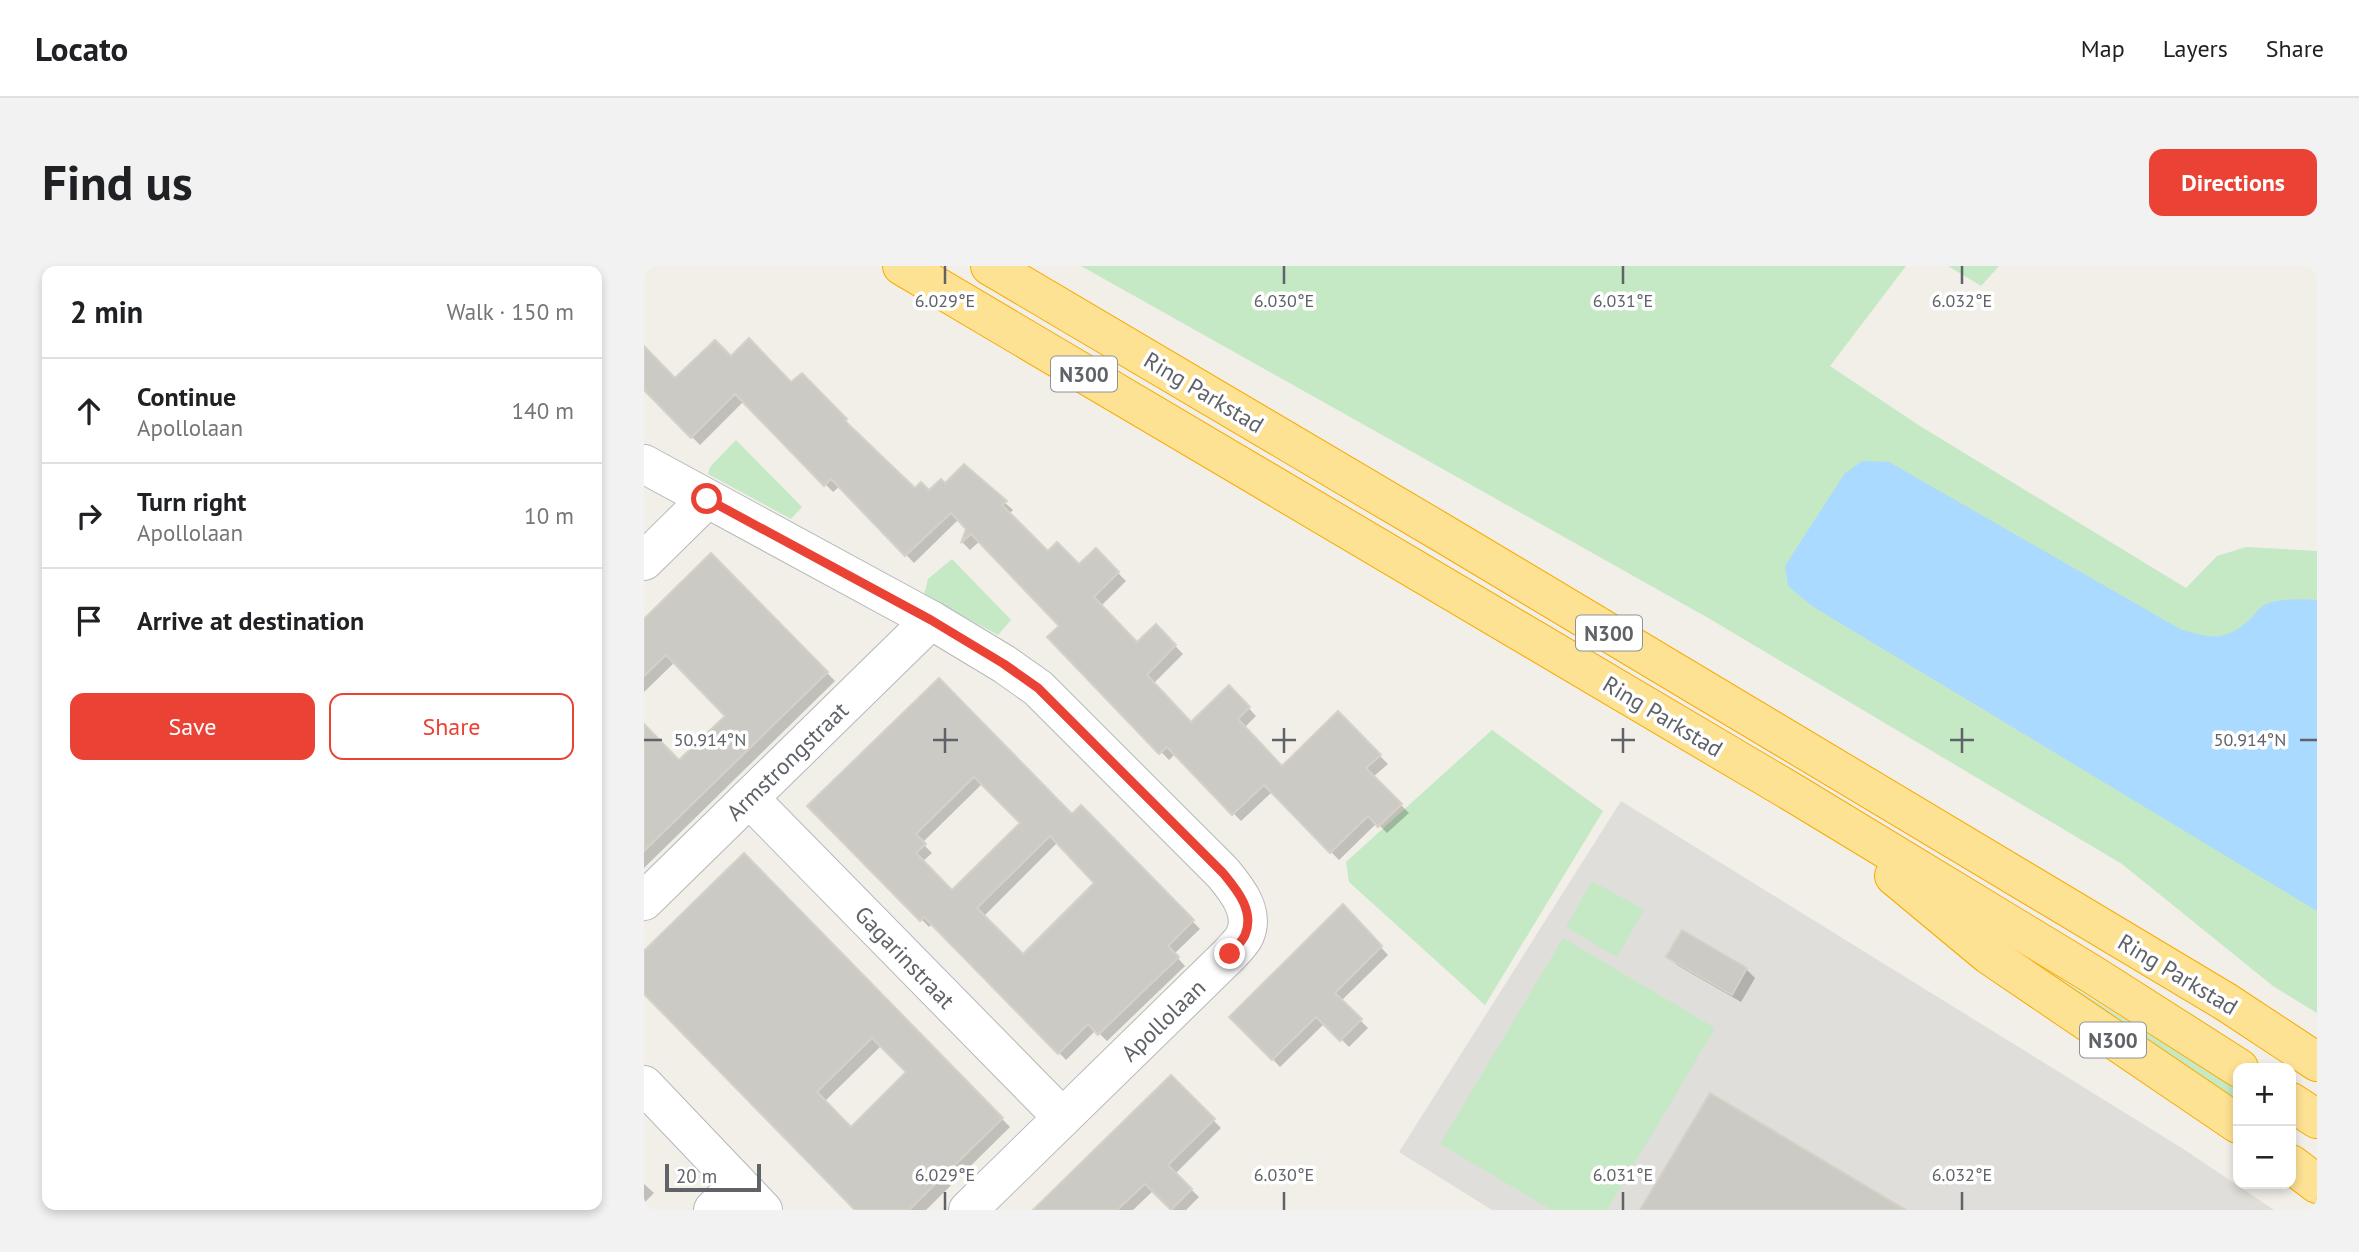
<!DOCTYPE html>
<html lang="en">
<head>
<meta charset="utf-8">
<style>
  :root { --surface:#fff; --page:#f2f2f2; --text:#202124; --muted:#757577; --line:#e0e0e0; --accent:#ea4335 }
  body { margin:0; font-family:"PT Sans",sans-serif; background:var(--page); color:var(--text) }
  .controls { position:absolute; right:21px; bottom:21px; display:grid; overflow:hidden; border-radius:14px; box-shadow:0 4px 10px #0003 }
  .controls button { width:63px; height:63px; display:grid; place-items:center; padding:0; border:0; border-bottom:2px solid var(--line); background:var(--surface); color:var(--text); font:35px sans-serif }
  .scale { position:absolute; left:21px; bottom:18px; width:96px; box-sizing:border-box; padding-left:7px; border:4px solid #5f6368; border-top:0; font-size:19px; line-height:24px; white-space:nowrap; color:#5f6368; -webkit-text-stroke:5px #fff; paint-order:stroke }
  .stop { position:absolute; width:21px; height:21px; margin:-16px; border:5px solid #ea4335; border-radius:50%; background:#fff }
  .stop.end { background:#ea4335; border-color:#fff; box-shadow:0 2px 7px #0008 }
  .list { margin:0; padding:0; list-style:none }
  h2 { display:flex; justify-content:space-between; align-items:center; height:91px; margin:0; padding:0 28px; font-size:30px }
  h2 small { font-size:23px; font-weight:400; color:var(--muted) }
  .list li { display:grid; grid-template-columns:46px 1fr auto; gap:21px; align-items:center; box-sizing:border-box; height:105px; padding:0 28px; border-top:2px solid var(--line) }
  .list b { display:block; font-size:26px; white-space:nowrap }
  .list p { margin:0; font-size:23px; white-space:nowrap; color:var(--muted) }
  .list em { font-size:23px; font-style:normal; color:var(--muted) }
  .actions { display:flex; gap:14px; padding:21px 28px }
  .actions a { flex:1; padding:16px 0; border:2px solid var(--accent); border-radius:14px; text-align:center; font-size:24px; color:var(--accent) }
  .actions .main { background:var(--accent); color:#fff }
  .icon { flex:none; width:38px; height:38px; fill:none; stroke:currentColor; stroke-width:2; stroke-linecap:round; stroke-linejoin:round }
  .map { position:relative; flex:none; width:1673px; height:944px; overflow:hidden; border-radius:14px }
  header { display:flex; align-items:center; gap:42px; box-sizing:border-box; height:98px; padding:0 35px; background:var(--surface); border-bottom:2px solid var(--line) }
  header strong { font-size:33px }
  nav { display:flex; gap:38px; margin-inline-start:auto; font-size:24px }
  .intro { display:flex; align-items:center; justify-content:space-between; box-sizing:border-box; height:168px; padding:0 42px }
  h1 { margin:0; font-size:49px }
  .button { padding:18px 32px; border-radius:14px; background:var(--accent); color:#fff; font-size:24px; font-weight:700 }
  main { display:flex; gap:42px; padding:0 42px }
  aside { flex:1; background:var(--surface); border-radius:14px; box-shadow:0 4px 10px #0003 }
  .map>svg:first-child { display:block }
  .industrial { fill:#e0deda }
  .green { fill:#c5e8c5 }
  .water { fill:#aadaff }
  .shadow { fill:#0003; fill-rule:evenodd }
  .building { fill:#cccac5; stroke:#d6d1c6; stroke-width:2; fill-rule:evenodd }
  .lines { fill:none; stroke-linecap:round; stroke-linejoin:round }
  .minor-casing { stroke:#b5b8bc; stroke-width:40 }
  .highway-casing { stroke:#f9ab00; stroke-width:40 }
  .minor { stroke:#fff; stroke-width:38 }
  .highway { stroke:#fde293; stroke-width:38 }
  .route { stroke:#ea4335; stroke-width:9 }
  .ticks { fill:none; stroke:#5f6368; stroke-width:2.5 }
  .labels { text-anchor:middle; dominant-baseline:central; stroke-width:7; stroke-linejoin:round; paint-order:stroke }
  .shield { fill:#fff; stroke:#8f9295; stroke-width:2 }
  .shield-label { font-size:21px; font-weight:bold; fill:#5f6368 }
  .street-label { font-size:23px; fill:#5f6368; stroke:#fff }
  .ticks-label { font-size:18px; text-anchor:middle; fill:#5f6368; stroke:#fff; stroke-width:7; stroke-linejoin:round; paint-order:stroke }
</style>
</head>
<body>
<header>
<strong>Locato</strong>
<nav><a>Map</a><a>Layers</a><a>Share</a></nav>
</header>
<div class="intro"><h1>Find us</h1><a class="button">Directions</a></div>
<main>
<aside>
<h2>2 min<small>Walk · 150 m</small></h2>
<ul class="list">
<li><svg class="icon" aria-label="ahead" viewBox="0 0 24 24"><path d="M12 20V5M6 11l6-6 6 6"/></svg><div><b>Continue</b><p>Apollolaan</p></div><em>140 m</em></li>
<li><svg class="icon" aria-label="right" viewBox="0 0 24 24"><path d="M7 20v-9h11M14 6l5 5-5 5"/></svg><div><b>Turn right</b><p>Apollolaan</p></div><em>10 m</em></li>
<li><svg class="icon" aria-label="arrive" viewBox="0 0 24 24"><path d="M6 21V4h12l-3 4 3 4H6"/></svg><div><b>Arrive at destination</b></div></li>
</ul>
<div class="actions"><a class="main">Save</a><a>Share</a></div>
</aside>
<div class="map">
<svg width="1673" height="944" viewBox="0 0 1673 944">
  <rect width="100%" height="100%" fill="#f1efe8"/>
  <!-- industrial -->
  <polygon class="industrial" points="977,535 1541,884 1630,944 848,944 755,886"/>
  <!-- green -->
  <g class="green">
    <polygon points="437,0 1262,0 1186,100 1276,160 1542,322 1573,290 1602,281 1673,285 1673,747 1629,720 1478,598 1066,353"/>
    <polygon points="1304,0 1355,0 1337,20"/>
    <polygon points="92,174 158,241 147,253 64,208 66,201"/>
    <polygon points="308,293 367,354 354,369 280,329 284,313"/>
    <polygon points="848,464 959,545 841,739 705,616 702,596"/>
    <polygon points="948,615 1000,644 973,691 922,661"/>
    <polygon points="919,672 1071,762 963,944 908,944 796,878"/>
    <polygon points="1355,675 1594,824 1594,844"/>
  </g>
  <!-- water -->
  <path class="water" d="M 1219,195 L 1245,196 L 1536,363 C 1565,372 1579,376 1603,356 C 1609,351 1613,344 1619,340 C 1629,332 1661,333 1673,334 L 1673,645 L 1168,340 L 1144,320 L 1141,300 L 1201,207 Z"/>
  <!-- shadow -->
  <g class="shadow">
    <polygon points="0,80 31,114 147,118 158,110 209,162 208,164 271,224 285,226 301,220 320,200 369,244 365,248 404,288 435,300 452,285 482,315 457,340 494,379 512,360 539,388 509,418 547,458 585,421 612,450 600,462 638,502 694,448 744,498 729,511 765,547 743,567 733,557 695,594 628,526 597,555 532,487 525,494 405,371 417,360 336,275 326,284 319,277 324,262 315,253 270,297 196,220 189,226 100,135 56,179 0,122"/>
    <polygon points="67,290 191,415 0,602 0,460 35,497 83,450 31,396 0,426 0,356"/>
    <path d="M 295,414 L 428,550 L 437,541 L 556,663 L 530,688 L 541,700 L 463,775 L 452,764 L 422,794 L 289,657 L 285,661 L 166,540 ZM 339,517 L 378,557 L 308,626 L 278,596 L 288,587 L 278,577 ZM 414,576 L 453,617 L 379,691 L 339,651 Z"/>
    <path d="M 100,589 L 366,861 L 282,944 L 214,944 L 0,726 L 0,687 ZM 238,779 L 265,806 L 207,863 L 180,836 Z"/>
    <polygon points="699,640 744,689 697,735 724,762 705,781 681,757 636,801 588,751"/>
    <polygon points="1039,666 1102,703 1111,712 1097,736 1033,699 1025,691"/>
    <polygon points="527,812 577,862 531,908 555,931 542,944 529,944 510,924 489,944 392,944"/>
    <polygon points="0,918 10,927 0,937"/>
  </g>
  <!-- building -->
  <g class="building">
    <polygon points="105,72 147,116 158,107 203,153 201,155 271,222 277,216 285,224 297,213 301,217 320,198 363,235 358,239 404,285 413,276 435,298 452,282 475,306 450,331 493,376 512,358 532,379 503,409 547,456 585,419 606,441 594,453 638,500 694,445 737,489 722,502 758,538 734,561 724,550 686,587 620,519 588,549 523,481 515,488 403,371 415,360 327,268 317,277 322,263 307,247 261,290 187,213 180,220 91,128 47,172 0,124 0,80 31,112 71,74 87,90"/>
    <polygon points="67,287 184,406 0,585 0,458 35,494 81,450 22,389 0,410 0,353"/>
    <path d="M 295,412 L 428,548 L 437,539 L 550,654 L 524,680 L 535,691 L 454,769 L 444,758 L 414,788 L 280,651 L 276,655 L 163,540 ZM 330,511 L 376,557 L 308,624 L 272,587 L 282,578 L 272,568 ZM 406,570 L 450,617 L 379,688 L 333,642 Z"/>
    <path d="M 100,587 L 359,852 L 265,944 L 211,944 L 0,728 L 0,685 ZM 228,772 L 262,806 L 207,861 L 173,826 Z"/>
    <polygon points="699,638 738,680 691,727 718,753 696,775 672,751 628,794 585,751"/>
    <polygon points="1038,664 1103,702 1088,729 1022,691"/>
    <polygon points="527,809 571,853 524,899 548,923 527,944 501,918 473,944 389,944"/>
    <polygon points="1066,827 1262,944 996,944"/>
  </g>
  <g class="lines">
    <defs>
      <g id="minor">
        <path d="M 0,198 L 287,354 L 360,398 L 394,422 L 579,607 C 593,624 611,646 601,669 C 598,676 591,682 586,688 L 324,944"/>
        <polyline points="0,295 63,233"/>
        <polyline points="105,532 418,851"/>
        <polyline points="0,635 287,354"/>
        <polyline points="0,819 119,944"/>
        <polyline points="69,944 94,919"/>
      </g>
      <g id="highway">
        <polyline points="258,0 1151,528 1446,707 1595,802"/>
        <polyline points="346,0 805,271 1582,736 1673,796"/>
        <polyline points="1250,610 1345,689 1594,858"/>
        <polyline points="1647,836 1673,853"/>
        <polyline points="1647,898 1673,918"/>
      </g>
    </defs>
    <!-- minor casing -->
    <use href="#minor" class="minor-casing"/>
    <!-- highway casing -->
    <use href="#highway" class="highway-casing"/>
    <!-- minor -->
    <use href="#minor" class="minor"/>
    <!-- highway -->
    <use href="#highway" class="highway"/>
  </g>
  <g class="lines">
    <!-- route -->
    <path class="route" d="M 63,233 L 287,354 L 360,398 L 394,422 L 579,607 C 593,624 611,645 601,669 C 598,676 591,682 586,688"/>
  </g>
  <!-- ticks -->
  <path class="ticks" d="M 301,0 L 301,18M 640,0 L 640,18M 979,0 L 979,18M 1318,0 L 1318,18M 301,462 L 301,487M 640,462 L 640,487M 979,462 L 979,487M 1318,462 L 1318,487M 0,474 L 18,474M 289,474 L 314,474M 628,474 L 652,474M 967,474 L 991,474M 1306,474 L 1330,474M 1656,474 L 1673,474M 301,926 L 301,944M 640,926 L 640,944M 979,926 L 979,944M 1318,926 L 1318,944"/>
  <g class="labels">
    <!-- shield labels -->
    <g class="shield">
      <rect x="407" y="90.5" width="66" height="35" rx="5"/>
      <rect x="932" y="349.5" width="66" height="35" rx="5"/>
      <rect x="1436" y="756.5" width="66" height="35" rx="5"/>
    </g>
    <g class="shield-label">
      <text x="440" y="108">N300</text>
      <text x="965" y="367">N300</text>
      <text x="1469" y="774">N300</text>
    </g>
    <!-- street labels -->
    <g class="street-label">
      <text transform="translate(560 126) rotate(31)">Ring Parkstad</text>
      <text transform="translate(1019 450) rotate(31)">Ring Parkstad</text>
      <text transform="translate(143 495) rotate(-44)">Armstrongstraat</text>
      <text transform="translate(261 691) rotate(46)">Gagarinstraat</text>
      <text transform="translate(1534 708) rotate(31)">Ring Parkstad</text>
      <text transform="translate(519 754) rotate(-44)">Apollolaan</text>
    </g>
  </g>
  <g class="ticks-label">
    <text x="301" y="41">6.029°E</text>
    <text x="640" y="41">6.030°E</text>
    <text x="979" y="41">6.031°E</text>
    <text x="1318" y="41">6.032°E</text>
    <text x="66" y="480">50.914°N</text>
    <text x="1606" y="480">50.914°N</text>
    <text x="301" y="915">6.029°E</text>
    <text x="640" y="915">6.030°E</text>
    <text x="979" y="915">6.031°E</text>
    <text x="1318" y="915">6.032°E</text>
  </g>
</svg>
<div class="controls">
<button>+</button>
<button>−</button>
</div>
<div class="scale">20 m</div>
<div class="stop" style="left:63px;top:233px"></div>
<div class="stop end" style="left:586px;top:688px"></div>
</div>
</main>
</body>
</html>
